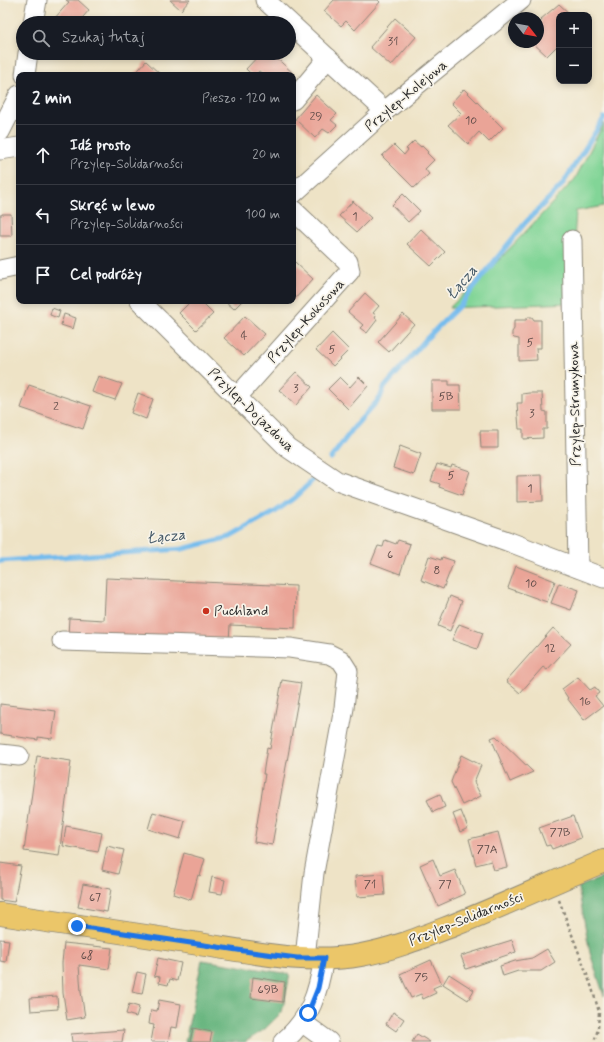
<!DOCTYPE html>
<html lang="pl">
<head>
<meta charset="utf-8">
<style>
  :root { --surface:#171b24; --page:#20242c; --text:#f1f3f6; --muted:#9ea1a6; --line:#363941 }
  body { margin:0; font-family:Mynerve,sans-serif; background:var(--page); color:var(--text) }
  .controls { position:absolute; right:12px; top:12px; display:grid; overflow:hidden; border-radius:8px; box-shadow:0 2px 6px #0003 }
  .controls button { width:36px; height:36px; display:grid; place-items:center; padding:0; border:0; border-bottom:1px solid var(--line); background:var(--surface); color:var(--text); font:20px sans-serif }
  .compass { position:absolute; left:508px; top:12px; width:36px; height:36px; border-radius:50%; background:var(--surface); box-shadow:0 2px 6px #0003; rotate:121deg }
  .stop { position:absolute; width:12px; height:12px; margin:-9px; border:3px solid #1a73e8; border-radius:50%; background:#fff }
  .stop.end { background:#1a73e8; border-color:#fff; box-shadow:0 1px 4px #0008 }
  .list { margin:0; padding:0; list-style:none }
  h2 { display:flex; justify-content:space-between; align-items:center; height:52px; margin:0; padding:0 16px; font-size:17px }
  h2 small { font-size:13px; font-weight:400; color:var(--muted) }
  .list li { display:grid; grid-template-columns:26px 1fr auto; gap:12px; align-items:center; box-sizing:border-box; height:60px; padding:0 16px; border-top:1px solid var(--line) }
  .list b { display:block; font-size:15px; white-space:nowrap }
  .list p { margin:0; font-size:13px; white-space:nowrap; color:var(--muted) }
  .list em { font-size:13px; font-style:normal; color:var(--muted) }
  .icon { flex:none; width:22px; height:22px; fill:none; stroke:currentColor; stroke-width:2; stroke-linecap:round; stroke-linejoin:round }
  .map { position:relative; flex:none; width:604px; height:1042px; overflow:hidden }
  .search { position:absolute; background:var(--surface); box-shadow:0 2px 6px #0003; left:16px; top:16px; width:280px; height:44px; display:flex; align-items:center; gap:10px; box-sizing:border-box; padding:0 14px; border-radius:22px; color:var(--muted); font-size:15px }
  .panel { position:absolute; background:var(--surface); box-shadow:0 2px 6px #0003; left:16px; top:72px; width:280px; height:232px; border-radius:8px }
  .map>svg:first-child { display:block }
  .green { fill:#82d597; stroke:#568061 }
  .forest { fill:#69b680; stroke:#4a7056 }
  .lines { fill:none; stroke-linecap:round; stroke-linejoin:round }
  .stream { stroke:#75bced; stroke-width:5 }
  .building { fill:#eaa497 }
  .minor-casing { stroke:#8c8778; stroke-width:21 }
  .major-casing { stroke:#8c8778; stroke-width:24 }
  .path { stroke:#8c8778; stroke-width:2.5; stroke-dasharray:3 3; stroke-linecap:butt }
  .minor { stroke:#fff; stroke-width:19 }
  .major { stroke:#ebc669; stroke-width:22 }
  .route { stroke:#1a73e8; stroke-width:5 }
  .poi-dot { fill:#c8321e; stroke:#f7f3e8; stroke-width:1.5 }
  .labels { text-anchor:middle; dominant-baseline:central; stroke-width:3.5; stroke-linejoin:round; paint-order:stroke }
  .number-label { font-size:12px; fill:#5b4946 }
  .street-label { font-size:14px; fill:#2b2b2b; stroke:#f7f3e8 }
  .poi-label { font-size:14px; fill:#2b2b2b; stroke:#f7f3e8; text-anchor:start }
  .water-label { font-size:15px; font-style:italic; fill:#415665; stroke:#f7f3e8 }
</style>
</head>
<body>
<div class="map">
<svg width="604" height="1042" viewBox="0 0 604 1042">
  <rect width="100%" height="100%" fill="#f7f3e8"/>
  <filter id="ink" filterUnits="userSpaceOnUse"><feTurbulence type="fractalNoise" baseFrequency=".025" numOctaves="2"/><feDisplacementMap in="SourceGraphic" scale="8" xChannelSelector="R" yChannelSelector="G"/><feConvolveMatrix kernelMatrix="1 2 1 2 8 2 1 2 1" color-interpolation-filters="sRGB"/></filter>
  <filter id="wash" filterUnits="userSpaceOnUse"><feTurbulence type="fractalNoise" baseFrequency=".012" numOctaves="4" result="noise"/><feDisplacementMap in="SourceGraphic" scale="16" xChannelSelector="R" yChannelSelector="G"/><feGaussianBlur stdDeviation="0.9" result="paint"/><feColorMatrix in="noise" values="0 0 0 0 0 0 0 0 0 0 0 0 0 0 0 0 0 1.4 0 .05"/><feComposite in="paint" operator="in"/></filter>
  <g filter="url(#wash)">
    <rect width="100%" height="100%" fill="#eee3c6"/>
    <!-- green -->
    <polygon class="green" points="604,123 604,206 576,211 570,303 449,308 498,261 575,179"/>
    <!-- forest -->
    <g class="forest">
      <polygon points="604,877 604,996 590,953 578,887"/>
      <polygon points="202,960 290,974 282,1012 265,1029 245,1042 185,1042"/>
    </g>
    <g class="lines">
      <!-- stream -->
      <g class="stream">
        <polyline points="331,458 355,426 380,398 384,388 427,338 461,304 481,278 525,223 562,185 604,118"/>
        <polyline points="0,561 182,549 230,537 275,512 294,498 314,479"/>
      </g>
    </g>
    <g id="blocks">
      <!-- building -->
      <g class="building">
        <polygon points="66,0 78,0 89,10 78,23 59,23 54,19 69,2"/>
        <polygon points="170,0 190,0 181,10"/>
        <polygon points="334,0 378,0 380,2 355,30 346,21 341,26 324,11"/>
        <polygon points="559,4 571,15 559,15 559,44 547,56 532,42 538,42 538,28 541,26 539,24 542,20 541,19"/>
        <polygon points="227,17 234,23 221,23"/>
        <polygon points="395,18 416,37 391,66 370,47"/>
        <polygon points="261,53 271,53 294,74 262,75 263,74 259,71 255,75 252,75 246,69"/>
        <polygon points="146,61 161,75 134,75"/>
        <polygon points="464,89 503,128 489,142 479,132 468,144 448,125 461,113 451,103"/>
        <polygon points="316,95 337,114 331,120 337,125 329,133 323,129 315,138 295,119"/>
        <polygon points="414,141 421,147 422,146 428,152 427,153 434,160 425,169 429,174 414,188 382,156 394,145 404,155 408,150 406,149"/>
        <polygon points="403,194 420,211 408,222 392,205"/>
        <polygon points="353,201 371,218 357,232 339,216"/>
        <polygon points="2,214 11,214 12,236 0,236 0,215 2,215"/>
        <polygon points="421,229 445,252 431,266 407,244"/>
        <polygon points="295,262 313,279 293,301 293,263"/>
        <polygon points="365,293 379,306 373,313 376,315 375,317 377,320 367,333 360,328 363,325 348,312"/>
        <polygon points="191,301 200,301 213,314 196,330 179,313"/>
        <polygon points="225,301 242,301 234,309"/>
        <polygon points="52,308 60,311 58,318 50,315"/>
        <polygon points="64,314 76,318 73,329 61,325"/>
        <polygon points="403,314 414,324 389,352 378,342"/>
        <polygon points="245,316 265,334 244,356 224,338"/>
        <polygon points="528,317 532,317 534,320 541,320 541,348 536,348 537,360 519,361 519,339 514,338 512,336 512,332 514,329 514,320 526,320"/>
        <polygon points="332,333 349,350 333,366 316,350"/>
        <polygon points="296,372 312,387 296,405 279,390"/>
        <polygon points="98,376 122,384 115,400 92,392"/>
        <polygon points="340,377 350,387 359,377 368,386 348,409 328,389"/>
        <polygon points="432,381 449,381 449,385 460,385 461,409 432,409"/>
        <polygon points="29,385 91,406 83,429 21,408"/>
        <polygon points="138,393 153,399 146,419 131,413"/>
        <polygon points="529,393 542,393 543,411 547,412 547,429 543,429 543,438 523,439 523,429 519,429 517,403 522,403 522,394"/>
        <polygon points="480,431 498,431 498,448 481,448"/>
        <polygon points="400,446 421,454 414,475 393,468"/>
        <polygon points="437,464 451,468 452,465 470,471 462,495 439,487 440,484 431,481"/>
        <polygon points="542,475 543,501 517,502 517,476"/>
        <polygon points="385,540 396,544 398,540 410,544 400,574 371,563 378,546 383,547"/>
        <polygon points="429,556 441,560 442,557 454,561 443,589 421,580"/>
        <polygon points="516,566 555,581 547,602 508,588"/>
        <polygon points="106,578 296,586 295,628 230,625 229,642 68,635 69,618 104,620"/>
        <polygon points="559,583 579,590 571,610 551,603"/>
        <polygon points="450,596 462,601 450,631 438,626"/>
        <polygon points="459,624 483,633 477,649 452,640"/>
        <polygon points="553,628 571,644 547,670 543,667 520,693 506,681"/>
        <polygon points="578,677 590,690 595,687 599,693 595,696 603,706 584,720 567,698 568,698 562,689"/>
        <polygon points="282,680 301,683 272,845 254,842 265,774 263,774 267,748 270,749"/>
        <polygon points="0,704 56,711 52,739 38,737 38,740 0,734"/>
        <polygon points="496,736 533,772 510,782 491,738"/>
        <polygon points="461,755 481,765 474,782 481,796 462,805 451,782"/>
        <polygon points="37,756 71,761 59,856 24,851"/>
        <polygon points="440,794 445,807 433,812 427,800"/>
        <polygon points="461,811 468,828 460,832 453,814"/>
        <polygon points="153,812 185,821 180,839 148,829"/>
        <polygon points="573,816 581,838 552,849 550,845 546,846 539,828"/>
        <polygon points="66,826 102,833 98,852 63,846"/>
        <polygon points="498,832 507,867 494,870 491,861 476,865 469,839"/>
        <polygon points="107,846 124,850 118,874 102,870"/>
        <polygon points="184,853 205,859 200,876 198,875 191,900 173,894"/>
        <polygon points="433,859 440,876 455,870 465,894 438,906 420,865"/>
        <polygon points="0,863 21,866 14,902 0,900"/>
        <polygon points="383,874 385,895 357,897 355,876"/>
        <polygon points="212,877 225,880 222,894 209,892"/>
        <polygon points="83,884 111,889 107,912 78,907"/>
        <polygon points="0,939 9,940 6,962 0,961"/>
        <polygon points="512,940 516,952 466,969 461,956"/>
        <polygon points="64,943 112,948 109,969 79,965 81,992 85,1017 67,1020 63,993 62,963"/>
        <polygon points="547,949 555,962 541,971 518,971 503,976 500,966 515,961 532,958"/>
        <polygon points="158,958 181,963 177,981 170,979 168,985 159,983 160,977 154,976"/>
        <polygon points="431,960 442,984 433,988 436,993 423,999 421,994 411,998 400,974"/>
        <polygon points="137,972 146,974 142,994 132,992"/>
        <polygon points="449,974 474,990 468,1000 443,984"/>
        <polygon points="253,977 285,982 283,1002 251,998"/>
        <polygon points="57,996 58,1009 31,1011 30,998"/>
        <polygon points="159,1000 181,1004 177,1028 171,1027 168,1042 151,1042 154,1025 149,1024 151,1010 157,1011"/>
        <polygon points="129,1004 139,1007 136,1017 126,1014"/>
        <polygon points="393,1012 404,1019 396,1031 386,1024"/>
        <polygon points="193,1028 212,1032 210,1042 190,1042"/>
        <polygon points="124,1030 122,1042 72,1042 71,1034"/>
        <polygon points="417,1034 430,1042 412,1042"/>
      </g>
    </g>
  </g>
  <g filter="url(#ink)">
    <use href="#blocks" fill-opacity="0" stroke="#8c8778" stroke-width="1"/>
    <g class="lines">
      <defs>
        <g id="minor">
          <polyline points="265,0 385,111"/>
          <polyline points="33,23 37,0"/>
          <polyline points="25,75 28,53"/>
          <polyline points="293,100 328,58"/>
          <polyline points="0,132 19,95"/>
          <polyline points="0,150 19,147"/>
          <polyline points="293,194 385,111 521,0"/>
          <polyline points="572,240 578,568"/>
          <polyline points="0,270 19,266"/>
          <polyline points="140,301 288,448 337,481 507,541 604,578"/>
          <polyline points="237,397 350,271 348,262 293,210"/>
          <polyline points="62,641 290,648 329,654 341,660 348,671 344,708 314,873 305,958"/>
          <polyline points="0,754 19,756"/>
          <polyline points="303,1023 329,1042"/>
          <path d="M 283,1042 C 311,1018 318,993 324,958"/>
        </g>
        <path id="major" d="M 0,914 C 66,924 133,934 199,944 C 251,952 308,965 361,955 C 394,949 423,937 454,925 C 504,905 554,882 604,861"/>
      </defs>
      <!-- minor casing -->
      <use href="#minor" class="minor-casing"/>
      <!-- major casing -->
      <use href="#major" class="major-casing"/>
      <!-- path -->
      <polyline class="path" points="559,900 592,988 599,1012 598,1029 594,1042"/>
      <!-- minor -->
      <use href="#minor" class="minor"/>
      <!-- major -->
      <use href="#major" class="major"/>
    </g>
  </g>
  <g class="lines" filter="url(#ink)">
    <!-- route -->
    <polyline class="route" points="77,926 251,952 297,958 324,958 318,988 308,1013"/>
  </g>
  <!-- markers -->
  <circle class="poi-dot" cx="206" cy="611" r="4"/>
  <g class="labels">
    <!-- number labels -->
    <g class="number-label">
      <text x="393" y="42">31</text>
      <text x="316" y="117">29</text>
      <text x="471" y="121">10</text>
      <text x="355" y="217">1</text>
      <text x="244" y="336">4</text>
      <text x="530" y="343">5</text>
      <text x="332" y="350">5</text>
      <text x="296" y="389">3</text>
      <text x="446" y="397">5B</text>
      <text x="56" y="407">2</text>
      <text x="532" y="414">3</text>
      <text x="451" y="476">5</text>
      <text x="530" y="489">1</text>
      <text x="390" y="555">6</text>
      <text x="437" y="571">8</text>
      <text x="531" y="584">10</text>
      <text x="550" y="649">12</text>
      <text x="585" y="702">16</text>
      <text x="560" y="833">77B</text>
      <text x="487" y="850">77A</text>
      <text x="370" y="885">71</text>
      <text x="445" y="885">77</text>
      <text x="95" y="898">67</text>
      <text x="87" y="956">68</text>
      <text x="421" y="978">75</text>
      <text x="268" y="990">69B</text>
    </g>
    <!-- street labels -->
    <g class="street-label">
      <text transform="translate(406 96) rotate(-40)">Przylep-Kolejowa</text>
      <text transform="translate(306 321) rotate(-48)">Przylep-Kokosowa</text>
      <text transform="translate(575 404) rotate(-91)">Przylep-Strumykowa</text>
      <text transform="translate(251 410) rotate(44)">Przylep-Dojazdowa</text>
      <text transform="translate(466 919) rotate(-22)">Przylep-Solidarności</text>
    </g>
    <!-- poi labels -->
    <g class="poi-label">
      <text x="214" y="611">Puchland</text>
    </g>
    <!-- water labels -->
    <g class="water-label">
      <text transform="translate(462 283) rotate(-50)">Łącza</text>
      <text transform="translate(166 537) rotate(-6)">Łącza</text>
    </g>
  </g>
</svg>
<div class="controls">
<button>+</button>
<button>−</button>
</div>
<svg class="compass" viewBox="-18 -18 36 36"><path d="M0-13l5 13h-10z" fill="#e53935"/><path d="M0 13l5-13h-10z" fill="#9ea1a6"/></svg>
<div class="stop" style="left:308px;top:1013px"></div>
<div class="stop end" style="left:77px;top:926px"></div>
<div class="search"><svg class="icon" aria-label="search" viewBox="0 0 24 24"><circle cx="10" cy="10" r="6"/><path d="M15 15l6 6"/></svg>Szukaj tutaj</div>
<section class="panel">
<h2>2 min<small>Pieszo · 120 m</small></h2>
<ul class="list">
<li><svg class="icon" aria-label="ahead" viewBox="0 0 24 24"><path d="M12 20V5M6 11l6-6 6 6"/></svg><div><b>Idź prosto</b><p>Przylep-Solidarności</p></div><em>20 m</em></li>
<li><svg class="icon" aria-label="left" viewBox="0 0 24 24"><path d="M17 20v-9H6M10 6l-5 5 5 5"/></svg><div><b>Skręć w lewo</b><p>Przylep-Solidarności</p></div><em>100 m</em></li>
<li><svg class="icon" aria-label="arrive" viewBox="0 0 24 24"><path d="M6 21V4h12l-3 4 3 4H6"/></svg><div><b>Cel podróży</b></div></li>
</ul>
</section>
</div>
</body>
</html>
